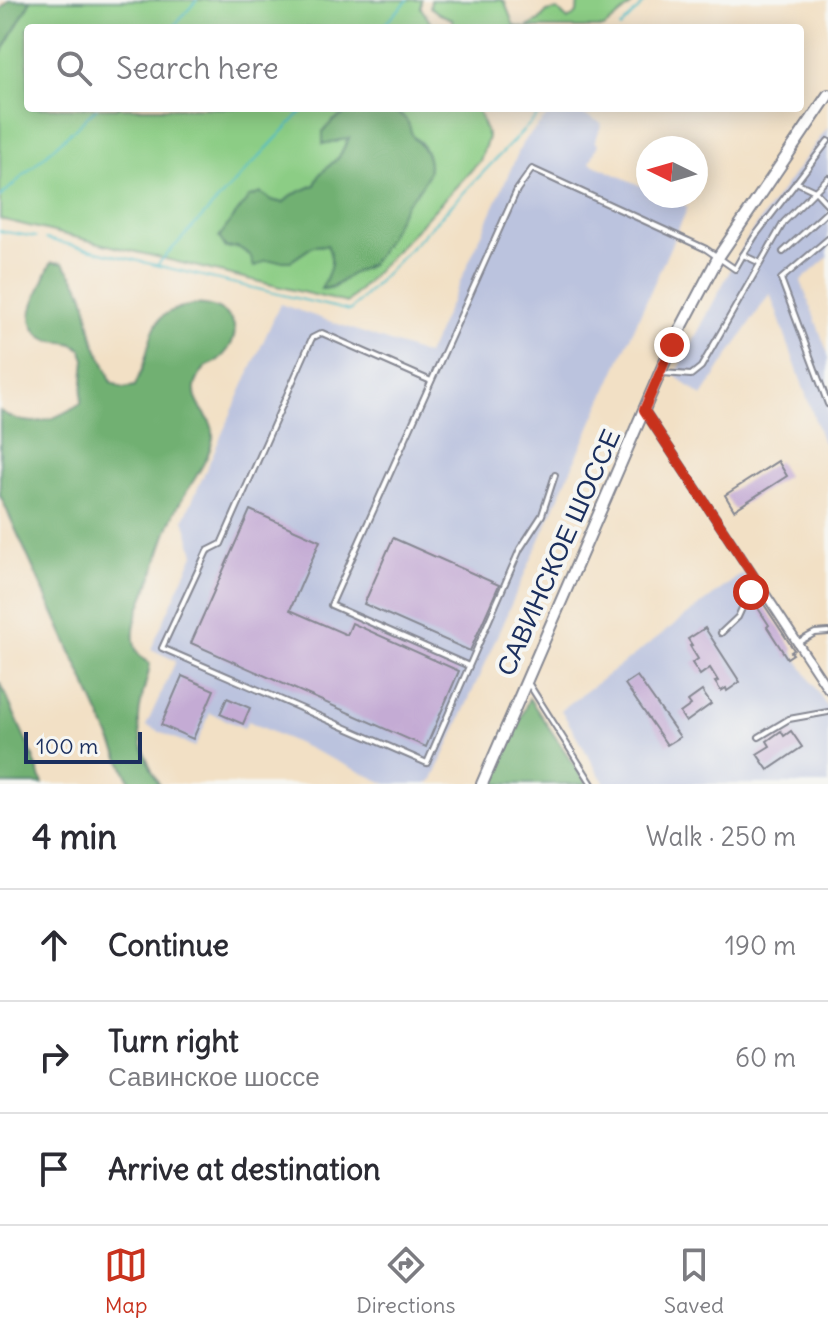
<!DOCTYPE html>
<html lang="en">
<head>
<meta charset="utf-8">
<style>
  :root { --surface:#fff; --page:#f2f2f3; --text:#2b2b33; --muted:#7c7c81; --line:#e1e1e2; --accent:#c8321e }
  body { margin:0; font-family:Delius,sans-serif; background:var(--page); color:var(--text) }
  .compass { position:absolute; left:636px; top:136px; width:72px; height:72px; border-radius:50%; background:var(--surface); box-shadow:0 4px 20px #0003; rotate:275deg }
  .scale { position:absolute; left:24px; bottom:20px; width:118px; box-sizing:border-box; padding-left:8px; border:4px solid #1b2f5e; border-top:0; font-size:22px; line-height:28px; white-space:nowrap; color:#1b2f5e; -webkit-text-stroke:6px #f6f6f2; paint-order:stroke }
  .stop { position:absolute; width:24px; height:24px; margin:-18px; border:6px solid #c8321e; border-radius:50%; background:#fff }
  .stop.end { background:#c8321e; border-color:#fff; box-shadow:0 2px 8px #0008 }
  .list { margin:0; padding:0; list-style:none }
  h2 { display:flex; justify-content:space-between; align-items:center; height:104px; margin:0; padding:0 32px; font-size:34px }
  h2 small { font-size:26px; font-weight:400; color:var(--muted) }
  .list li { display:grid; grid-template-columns:52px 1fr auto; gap:24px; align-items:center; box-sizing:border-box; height:112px; padding:0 32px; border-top:2px solid var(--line) }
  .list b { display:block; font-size:30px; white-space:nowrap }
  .list p { margin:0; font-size:26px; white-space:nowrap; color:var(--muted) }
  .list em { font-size:26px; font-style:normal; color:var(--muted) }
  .icon { flex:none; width:44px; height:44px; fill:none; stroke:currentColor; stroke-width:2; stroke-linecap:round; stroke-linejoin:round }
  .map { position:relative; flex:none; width:828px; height:784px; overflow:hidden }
  .search { position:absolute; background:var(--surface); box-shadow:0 4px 20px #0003; left:24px; right:24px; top:24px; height:88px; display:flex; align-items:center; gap:20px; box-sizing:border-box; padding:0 28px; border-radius:8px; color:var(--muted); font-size:30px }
  .sheet { height:440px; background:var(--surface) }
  nav { display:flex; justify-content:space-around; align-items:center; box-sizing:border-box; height:112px; border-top:2px solid var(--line); background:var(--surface); font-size:22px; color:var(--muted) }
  nav a { display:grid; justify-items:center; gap:4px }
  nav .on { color:var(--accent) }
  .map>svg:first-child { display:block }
  .industrial { fill:#bbc3de }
  .green { fill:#8ccd85; stroke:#547e72; stroke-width:2 }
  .forest { fill:#71b072; stroke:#467068; stroke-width:2 }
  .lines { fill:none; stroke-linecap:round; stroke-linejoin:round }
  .stream { stroke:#50bdc7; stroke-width:2 }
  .building { fill:#c4abd4 }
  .lane-casing { stroke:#868892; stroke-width:8 }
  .street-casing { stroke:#868892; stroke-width:11 }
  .secondary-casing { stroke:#868892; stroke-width:14 }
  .lane { stroke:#fff; stroke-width:4 }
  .street { stroke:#fff; stroke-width:7 }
  .secondary { stroke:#fff; stroke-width:10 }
  .route { stroke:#c8321e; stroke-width:10 }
  .labels { text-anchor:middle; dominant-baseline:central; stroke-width:8; stroke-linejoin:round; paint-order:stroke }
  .street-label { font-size:26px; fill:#1b2f5e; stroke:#f6f6f2 }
</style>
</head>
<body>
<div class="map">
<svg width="828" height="784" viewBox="0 0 828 784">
  <rect width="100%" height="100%" fill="#f6f6f2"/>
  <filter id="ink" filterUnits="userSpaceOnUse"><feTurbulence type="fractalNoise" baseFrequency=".0125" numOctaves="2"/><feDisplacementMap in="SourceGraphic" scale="16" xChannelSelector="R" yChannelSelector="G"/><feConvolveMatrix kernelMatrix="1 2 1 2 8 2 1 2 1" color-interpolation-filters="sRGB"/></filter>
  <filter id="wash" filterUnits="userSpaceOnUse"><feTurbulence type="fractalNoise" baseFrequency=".006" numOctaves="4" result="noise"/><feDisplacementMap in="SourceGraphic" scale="32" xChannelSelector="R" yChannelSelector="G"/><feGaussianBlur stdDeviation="1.8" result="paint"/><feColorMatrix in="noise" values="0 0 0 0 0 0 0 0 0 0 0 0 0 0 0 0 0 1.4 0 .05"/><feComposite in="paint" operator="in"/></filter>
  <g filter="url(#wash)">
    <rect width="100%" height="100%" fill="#f2e0c5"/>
    <!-- industrial -->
    <g class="industrial">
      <polygon points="555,108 569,108 602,123 595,142 598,144 590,163 648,189 648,196 664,196 688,207 433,780 427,784 387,784 248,721 244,728 210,713 195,747 146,726 176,661 151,649 194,554 184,519 280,304 427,355 523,142"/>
      <polygon points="828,127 828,257 801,281 828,354 828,441 823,443 770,293 702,396 675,376 746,240"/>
      <polygon points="743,573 828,708 828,784 605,784 561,710"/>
    </g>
    <!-- green -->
    <g class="green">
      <path d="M 31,0 L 421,0 L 421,8 L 434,28 L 28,28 L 28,108 L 343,108 L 343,115 L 333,121 L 336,142 L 350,136 L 339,157 L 320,174 L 315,185 L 292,195 L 283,203 L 271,200 L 261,194 L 238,247 L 250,255 L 265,261 L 291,261 L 313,246 L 327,245 C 337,263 328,272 322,289 L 333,288 L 355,271 L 366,267 L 376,257 L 408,199 L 418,191 L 429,167 L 427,154 L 421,143 L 411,135 L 400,114 L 385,108 L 477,108 L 488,137 L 480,161 L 347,303 L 0,219 L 0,56 Z"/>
      <polygon points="431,0 501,0 505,3 514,26 525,28 454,28 452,19 440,14 430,7"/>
      <polygon points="578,0 634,0 632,5 604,28 526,28 539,21 547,12 558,10 568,20 577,13"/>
    </g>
    <!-- forest -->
    <g class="forest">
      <polygon points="9,0 31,0 0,56 0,10"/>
      <path d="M 343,108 C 363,108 393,102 407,121 C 411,127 410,133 414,138 C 425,149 433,160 427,176 C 422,190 408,198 402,211 C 393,227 381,258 365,268 C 361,270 357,270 353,273 C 339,281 339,287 321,289 C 329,272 336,263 327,245 L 313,246 L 291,261 L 265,261 L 254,267 L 250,255 L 238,247 L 226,248 L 219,237 L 249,197 L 261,193 L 271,200 L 283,203 L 292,195 L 315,185 L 320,174 L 339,157 L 349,138 L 323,144 L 323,131 L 333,121 L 343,115 Z"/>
      <path d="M 52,262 L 63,263 C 70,273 80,284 84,296 C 89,312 89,330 96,346 C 101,358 108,369 111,382 L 123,388 L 135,386 C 138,378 142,371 144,363 C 149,348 150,331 161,318 C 166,312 180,307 188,306 C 200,303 212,305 223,312 C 244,325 233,349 217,361 C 214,364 209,365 206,367 C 201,372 196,381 195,388 C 193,408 216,418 213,438 C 208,464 189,485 177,508 C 166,530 160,553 152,576 C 145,597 129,623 135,646 C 137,655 143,659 150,664 C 148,678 143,690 141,703 C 134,733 145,758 159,784 L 131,784 L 0,495 L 0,411 C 30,431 53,421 81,403 L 85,359 L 81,349 C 79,347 72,343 69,343 C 61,341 51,343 44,338 C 22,325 33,303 41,286 C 45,278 47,270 52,262 Z"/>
      <polygon points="0,682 32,754 43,784 0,784"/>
      <polygon points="529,698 587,784 493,784"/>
    </g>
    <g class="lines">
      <!-- stream -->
      <g class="stream">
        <polyline points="172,28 197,0"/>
        <polyline points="381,28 408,0"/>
        <polyline points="620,28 647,0"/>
        <polyline points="0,197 97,108"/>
        <polyline points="0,231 36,237"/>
        <polyline points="46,239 350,311 545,108"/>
        <polyline points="158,264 305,108"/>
      </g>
    </g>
    <g id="blocks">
      <!-- building -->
      <g class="building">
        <polygon points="778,461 787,476 734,510 725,495"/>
        <polygon points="250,510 320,541 290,610 347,635 352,623 459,671 426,747 191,643"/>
        <polygon points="393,538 499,585 470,651 364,604"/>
        <polygon points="757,594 794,650 791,652 793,654 787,658 767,627 769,625 752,599"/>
        <polygon points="705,628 740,682 727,691 726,688 721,691 715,682 718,681 710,668 700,675 692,663 698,659 690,646 692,645 688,639"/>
        <polygon points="182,676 214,690 193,739 161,725"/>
        <polygon points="637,676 680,737 667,745 625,684"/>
        <polygon points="702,691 711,704 686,722 680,713 691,705 688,701"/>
        <polygon points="227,698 250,708 243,724 220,714"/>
        <polygon points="781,731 784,736 791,731 802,747 768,770 757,754 770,746 767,741"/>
      </g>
    </g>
  </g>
  <g filter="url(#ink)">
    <use href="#blocks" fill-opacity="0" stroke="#868892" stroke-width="2"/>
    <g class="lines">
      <defs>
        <g id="lane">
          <polyline points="796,182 815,191 828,205"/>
          <polyline points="828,239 781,279 828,404"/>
          <polyline points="783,252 828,211"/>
          <polyline points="743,255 755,236 828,141"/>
          <polyline points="662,373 691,375 701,367 784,222 828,178"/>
          <polyline points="431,381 322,333 312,338 221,544 207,551 162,648 427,763 520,549 542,515 555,475"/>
          <polyline points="721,633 738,617 748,595 759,586"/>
          <polyline points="797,643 815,633 828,632"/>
          <polyline points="469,666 331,605 517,190 532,169 706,249 735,269 743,255 760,263"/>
          <polyline points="527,681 592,784"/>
          <polyline points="759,737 789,719 828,712"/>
        </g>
        <polyline id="street" points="644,410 828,689"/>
        <polyline id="secondary" points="482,784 672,345 719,256 828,95"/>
      </defs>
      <!-- lane casing -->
      <use href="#lane" class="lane-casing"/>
      <!-- street casing -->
      <use href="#street" class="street-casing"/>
      <!-- secondary casing -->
      <use href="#secondary" class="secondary-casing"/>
      <!-- lane -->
      <use href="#lane" class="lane"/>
      <!-- street -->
      <use href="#street" class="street"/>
      <!-- secondary -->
      <use href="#secondary" class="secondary"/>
    </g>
  </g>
  <g class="lines" filter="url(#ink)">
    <!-- route -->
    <polyline class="route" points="672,345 644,410 760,586 751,592"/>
  </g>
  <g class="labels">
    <!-- street labels -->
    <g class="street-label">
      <text transform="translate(558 552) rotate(-66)">САВИНСКОЕ ШОССЕ</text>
    </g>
  </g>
</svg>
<svg class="compass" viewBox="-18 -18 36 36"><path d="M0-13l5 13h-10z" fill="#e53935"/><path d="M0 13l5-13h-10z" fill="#7c7c81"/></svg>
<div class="scale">100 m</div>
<div class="stop" style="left:751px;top:592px"></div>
<div class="stop end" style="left:672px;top:345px"></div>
<div class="search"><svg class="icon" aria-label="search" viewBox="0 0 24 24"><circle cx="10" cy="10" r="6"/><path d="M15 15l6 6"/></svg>Search here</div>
</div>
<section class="sheet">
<h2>4 min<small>Walk · 250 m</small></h2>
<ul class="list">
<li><svg class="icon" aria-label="ahead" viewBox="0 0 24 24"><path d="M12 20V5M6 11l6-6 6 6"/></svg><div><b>Continue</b></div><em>190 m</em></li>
<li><svg class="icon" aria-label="right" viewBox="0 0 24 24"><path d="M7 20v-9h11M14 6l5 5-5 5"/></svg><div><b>Turn right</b><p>Савинское шоссе</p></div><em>60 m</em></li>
<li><svg class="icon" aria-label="arrive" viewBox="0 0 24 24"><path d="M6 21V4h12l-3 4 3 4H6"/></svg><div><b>Arrive at destination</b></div></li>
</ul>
</section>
<nav>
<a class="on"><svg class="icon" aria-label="map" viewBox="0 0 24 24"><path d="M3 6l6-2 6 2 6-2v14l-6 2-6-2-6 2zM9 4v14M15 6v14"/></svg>Map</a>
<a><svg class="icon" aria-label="directions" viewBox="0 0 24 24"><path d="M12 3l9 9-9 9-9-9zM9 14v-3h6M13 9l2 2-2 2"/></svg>Directions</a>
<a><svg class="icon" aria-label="saved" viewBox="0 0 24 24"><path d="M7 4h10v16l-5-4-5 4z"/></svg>Saved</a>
</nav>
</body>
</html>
